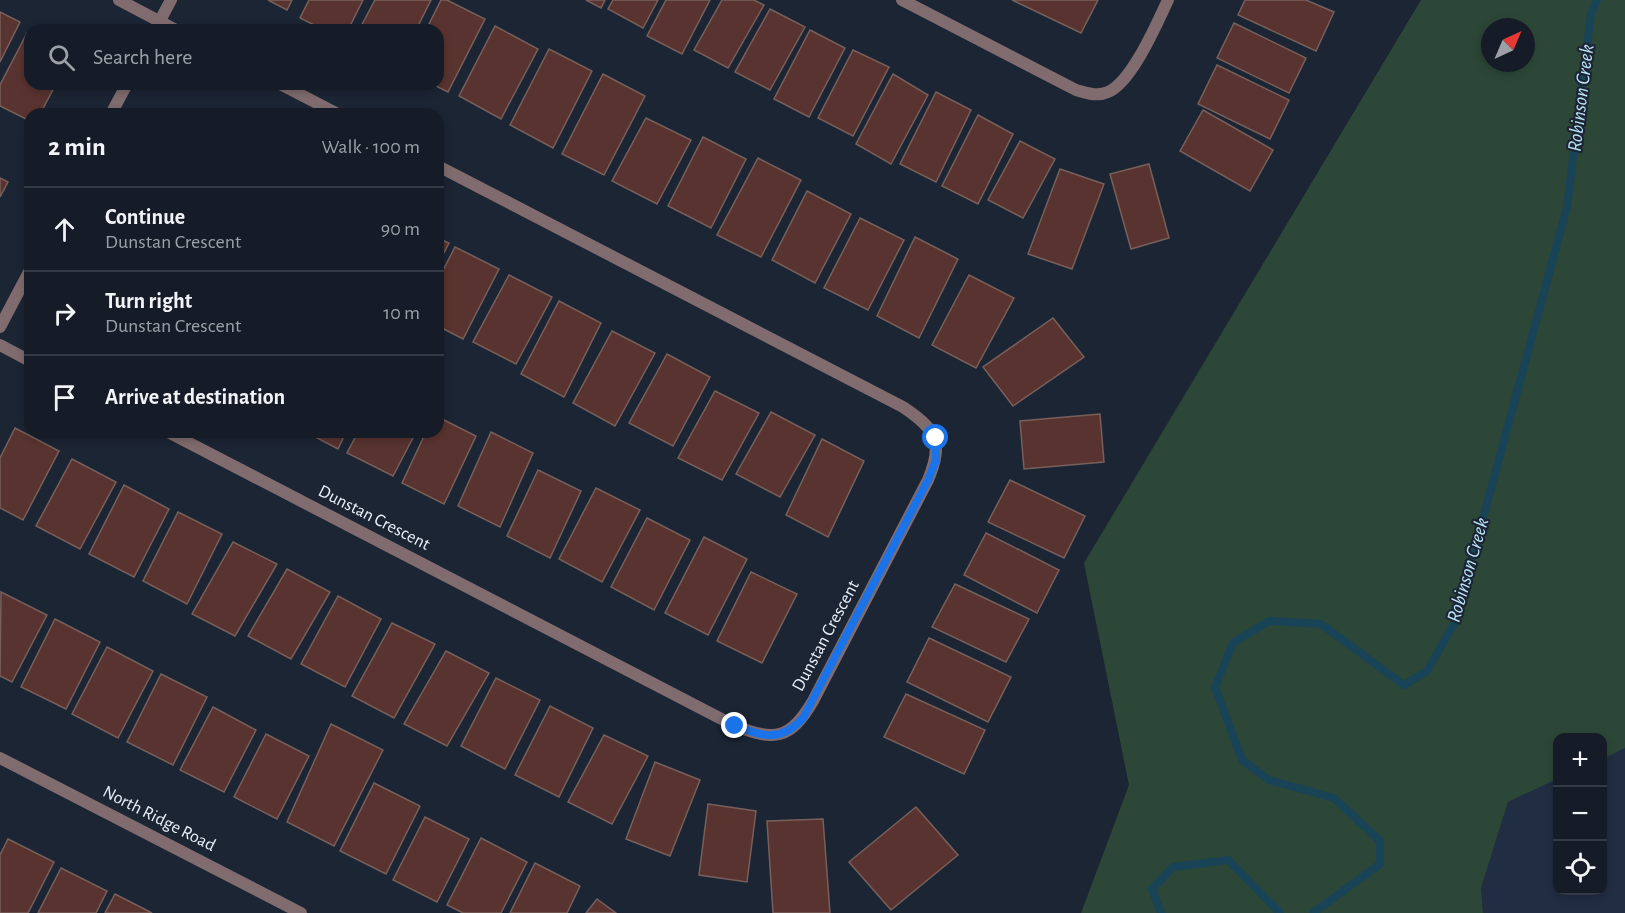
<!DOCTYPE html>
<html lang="en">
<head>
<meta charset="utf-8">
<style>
  :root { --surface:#151c27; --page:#1e252f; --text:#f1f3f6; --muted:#9da1a7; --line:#343a44 }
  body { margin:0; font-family:"Alegreya Sans",sans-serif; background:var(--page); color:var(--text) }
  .controls { position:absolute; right:18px; bottom:18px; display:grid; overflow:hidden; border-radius:12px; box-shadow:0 3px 9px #0003 }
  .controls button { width:54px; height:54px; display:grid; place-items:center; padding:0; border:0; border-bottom:2px solid var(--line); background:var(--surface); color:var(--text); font:30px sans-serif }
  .compass { position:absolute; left:1481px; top:18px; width:54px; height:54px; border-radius:50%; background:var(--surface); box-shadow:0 3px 9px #0003; rotate:44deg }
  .stop { position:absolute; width:18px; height:18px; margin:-14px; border:4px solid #1a73e8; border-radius:50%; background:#fff }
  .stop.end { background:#1a73e8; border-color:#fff; box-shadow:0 2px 6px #0008 }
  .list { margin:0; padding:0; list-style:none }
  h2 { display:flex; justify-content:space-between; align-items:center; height:78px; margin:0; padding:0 24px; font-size:26px }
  h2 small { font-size:20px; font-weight:400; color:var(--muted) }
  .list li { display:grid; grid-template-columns:39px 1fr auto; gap:18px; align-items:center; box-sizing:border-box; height:84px; padding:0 24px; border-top:2px solid var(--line) }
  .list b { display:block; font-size:22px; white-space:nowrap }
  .list p { margin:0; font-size:20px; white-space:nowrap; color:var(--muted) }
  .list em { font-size:20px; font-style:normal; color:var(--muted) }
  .icon { flex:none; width:33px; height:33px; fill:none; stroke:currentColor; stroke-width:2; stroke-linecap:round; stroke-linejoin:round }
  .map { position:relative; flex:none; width:1625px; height:913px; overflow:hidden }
  .search { position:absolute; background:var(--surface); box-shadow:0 3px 9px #0003; left:24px; top:24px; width:420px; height:66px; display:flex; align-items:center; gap:15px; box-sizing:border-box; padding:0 21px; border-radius:18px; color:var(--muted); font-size:22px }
  .panel { position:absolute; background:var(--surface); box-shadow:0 3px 9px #0003; left:24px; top:108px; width:420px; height:330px; border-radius:18px }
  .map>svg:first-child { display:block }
  .built { fill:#212d42 }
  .green { fill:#2c4737; fill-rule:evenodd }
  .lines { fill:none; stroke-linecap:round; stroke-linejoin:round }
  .stream { stroke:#194356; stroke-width:8 }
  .building { fill:#59332f; stroke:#77605c; stroke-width:1.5 }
  .minor { stroke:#806c6e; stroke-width:12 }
  .route { stroke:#1a73e8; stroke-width:8 }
  .labels { text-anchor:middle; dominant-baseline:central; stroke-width:4.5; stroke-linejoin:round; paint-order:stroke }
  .street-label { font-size:18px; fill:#eaf0fa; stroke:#1c2534 }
  .water-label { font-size:20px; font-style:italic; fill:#bae3f8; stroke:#1c2534 }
</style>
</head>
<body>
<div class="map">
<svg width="1625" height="913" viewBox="0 0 1625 913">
  <rect width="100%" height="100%" fill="#1c2534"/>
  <!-- built -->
  <polygon class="built" points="1625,748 1625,913 1483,913 1481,888 1508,802 1557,779 1558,890 1602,890 1603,759"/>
  <!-- green -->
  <path class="green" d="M 1421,0 L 1625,0 L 1625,748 L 1603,759 L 1602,738 L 1558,738 L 1557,779 L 1508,802 L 1481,888 L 1483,913 L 1081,913 L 1129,785 L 1084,563 ZM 1490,27 L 1526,27 L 1526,63 L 1490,63 Z"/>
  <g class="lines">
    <!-- stream -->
    <g class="stream">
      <polyline points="1161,913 1152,889 1173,867 1228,860 1280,913"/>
      <polyline points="1313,913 1380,864 1380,841 1334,798 1269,780 1242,760 1215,687 1233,643 1269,621 1321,624 1404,685 1427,671 1455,622 1567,207 1591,14 1597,0"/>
    </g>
  </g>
  <!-- building -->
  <g class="building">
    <polygon points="268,0 292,0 287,10"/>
    <polygon points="309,0 363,0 348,30 324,30 300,18"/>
    <polygon points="375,0 431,0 416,30 359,30"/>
    <polygon points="441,0 447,0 485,19 448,92 432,84 438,84 438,30 426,30"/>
    <polygon points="586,0 605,0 601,8"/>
    <polygon points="613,0 658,0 643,28 608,9"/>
    <polygon points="666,0 710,0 682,54 647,36"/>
    <polygon points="722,0 754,0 764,5 728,68 694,50"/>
    <polygon points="1012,0 1098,0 1081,33"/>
    <polygon points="1245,0 1306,0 1334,12 1316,51 1238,15"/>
    <polygon points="770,9 805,27 770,90 735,72"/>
    <polygon points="0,12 20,22 0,62"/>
    <polygon points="1234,23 1306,58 1289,93 1217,58"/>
    <polygon points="495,26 538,49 501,119 459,96"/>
    <polygon points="810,30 845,48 809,117 774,99"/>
    <polygon points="27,33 30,34 30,84 56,84 40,114 30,114 30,121 0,106 0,85"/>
    <polygon points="549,49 592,71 553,148 510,125"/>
    <polygon points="853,50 889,67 853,136 818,118"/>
    <polygon points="1217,65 1289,100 1270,139 1198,104"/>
    <polygon points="603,74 645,96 604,175 562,154"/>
    <polygon points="893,74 928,95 891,164 856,144"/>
    <polygon points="936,92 971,110 936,182 900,164"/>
    <polygon points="1203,110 1273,150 1250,191 1180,151"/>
    <polygon points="978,115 1013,134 978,204 942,186"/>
    <polygon points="646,118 691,140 657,204 612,181"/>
    <polygon points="703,137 746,159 711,228 668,206"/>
    <polygon points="1020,141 1055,159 1023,218 988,200"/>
    <polygon points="758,158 801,180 761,257 717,235"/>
    <polygon points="1149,164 1169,238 1131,249 1110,174"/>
    <polygon points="1060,169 1104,184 1072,269 1028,254"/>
    <polygon points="0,178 8,182 0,197"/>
    <polygon points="807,191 851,214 815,283 772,260"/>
    <polygon points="860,218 904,240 868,310 824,288"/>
    <polygon points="915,237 958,259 919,338 877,316"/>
    <polygon points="438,238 449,243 438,264"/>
    <polygon points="455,247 499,269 463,339 438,326 438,280"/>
    <polygon points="509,275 552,297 516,364 473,342"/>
    <polygon points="969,275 1014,298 976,368 932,345"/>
    <polygon points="559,301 601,323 564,397 521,374"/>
    <polygon points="1053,318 1084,357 1013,406 983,367"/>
    <polygon points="612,331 655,353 615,426 573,403"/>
    <polygon points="667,354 710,377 673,446 629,423"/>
    <polygon points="715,391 759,413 722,480 678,458"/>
    <polygon points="771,412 815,435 780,497 736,474"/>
    <polygon points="1100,414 1104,462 1024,469 1020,421"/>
    <polygon points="438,417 476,436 444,504 402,483 426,432 438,432"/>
    <polygon points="15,428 59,451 23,520 0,508 0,458"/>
    <polygon points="306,432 346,432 338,449"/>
    <polygon points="358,432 416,432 393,476 347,453"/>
    <polygon points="491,432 533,453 500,527 458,506"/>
    <polygon points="822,439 864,461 828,537 786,515"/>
    <polygon points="72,459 116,482 80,549 36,526"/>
    <polygon points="538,470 581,491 550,558 507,536"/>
    <polygon points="1010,480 1085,516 1064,558 988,522"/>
    <polygon points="124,485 169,509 134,577 89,554"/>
    <polygon points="596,488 640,510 602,582 559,559"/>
    <polygon points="178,512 222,534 187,604 143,581"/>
    <polygon points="647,518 690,540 654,610 611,587"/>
    <polygon points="986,533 1059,570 1037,613 964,575"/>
    <polygon points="704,537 747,559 708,635 665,613"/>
    <polygon points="233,542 277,564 235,636 192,614"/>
    <polygon points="287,569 330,592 291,659 248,636"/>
    <polygon points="751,572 797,594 762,663 717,641"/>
    <polygon points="955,584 1029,619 1006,662 932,627"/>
    <polygon points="1,592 47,615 12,682 0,676"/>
    <polygon points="338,596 381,619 345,687 301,664"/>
    <polygon points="55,619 100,642 66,709 21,687"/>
    <polygon points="392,623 435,644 394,718 352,696"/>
    <polygon points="929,638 1011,677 988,722 907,682"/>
    <polygon points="107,647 153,671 118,738 72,714"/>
    <polygon points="446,651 489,673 447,746 404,724"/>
    <polygon points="161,674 207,697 173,765 127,742"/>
    <polygon points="496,678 540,700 505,769 461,746"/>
    <polygon points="906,694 985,730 964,774 884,737"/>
    <polygon points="550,706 593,728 559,797 515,775"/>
    <polygon points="213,707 256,730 224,792 180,770"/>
    <polygon points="331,724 383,750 334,846 287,822"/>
    <polygon points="266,734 309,756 277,819 234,797"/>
    <polygon points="604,735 648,756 612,824 568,802"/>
    <polygon points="655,762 700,780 670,856 626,839"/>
    <polygon points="374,783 420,806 386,874 340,851"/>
    <polygon points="708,804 756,811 747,882 699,875"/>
    <polygon points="916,807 958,855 891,910 849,862"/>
    <polygon points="425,817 469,839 437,902 393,880"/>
    <polygon points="823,819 830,913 773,913 767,821"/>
    <polygon points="481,838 527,862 501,913 463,913 447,905"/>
    <polygon points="8,839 54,862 28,913 0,913 0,855"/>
    <polygon points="535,863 580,886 567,913 510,913"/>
    <polygon points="61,868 107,891 96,913 38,913"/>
    <polygon points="115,894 152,913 105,913"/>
    <polygon points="597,899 616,913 586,913"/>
  </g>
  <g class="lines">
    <!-- minor -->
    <g class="minor">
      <polyline points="119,0 176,30"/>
      <path d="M 902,0 L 1076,90 C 1087,93 1097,97 1108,92 C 1132,82 1157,23 1168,0"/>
      <polyline points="155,30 171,0"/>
      <polyline points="280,84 338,114"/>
      <polyline points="111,114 127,84"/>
      <polyline points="0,327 30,270"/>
      <polyline points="0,345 30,361"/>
      <path d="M 168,432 L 735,726 C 775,741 790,740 813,701 L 928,480 C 944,442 936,429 903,407 L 438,166"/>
      <polyline points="0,758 301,913"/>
    </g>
  </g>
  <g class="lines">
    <!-- route -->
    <path class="route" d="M 735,726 C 763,736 780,743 803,718 L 928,480 L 936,460 L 936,438"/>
  </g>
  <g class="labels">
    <!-- street labels -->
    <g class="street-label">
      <text transform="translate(374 518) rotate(27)">Dunstan Crescent</text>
      <text transform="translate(826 636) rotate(-62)">Dunstan Crescent</text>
      <text transform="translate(159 819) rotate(27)">North Ridge Road</text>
    </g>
    <!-- water labels -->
    <g class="water-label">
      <text transform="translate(1581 98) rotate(-83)">Robinson Creek</text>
      <text transform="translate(1468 570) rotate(-74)">Robinson Creek</text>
    </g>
  </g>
</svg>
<div class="controls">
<button>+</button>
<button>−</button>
<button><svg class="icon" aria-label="locate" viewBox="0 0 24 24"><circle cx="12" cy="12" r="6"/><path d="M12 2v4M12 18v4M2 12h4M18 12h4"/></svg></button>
</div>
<svg class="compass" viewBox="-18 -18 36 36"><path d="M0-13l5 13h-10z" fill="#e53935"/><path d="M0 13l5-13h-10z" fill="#9da1a7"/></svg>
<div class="stop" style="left:936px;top:438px"></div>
<div class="stop end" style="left:735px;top:726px"></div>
<div class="search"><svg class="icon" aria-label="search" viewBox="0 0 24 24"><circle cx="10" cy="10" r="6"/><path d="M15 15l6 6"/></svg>Search here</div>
<section class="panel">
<h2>2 min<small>Walk · 100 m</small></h2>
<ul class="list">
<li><svg class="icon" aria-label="ahead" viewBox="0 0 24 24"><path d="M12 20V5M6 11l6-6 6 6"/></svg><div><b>Continue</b><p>Dunstan Crescent</p></div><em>90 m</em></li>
<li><svg class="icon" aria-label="right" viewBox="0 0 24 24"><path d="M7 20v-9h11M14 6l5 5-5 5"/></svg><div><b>Turn right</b><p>Dunstan Crescent</p></div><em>10 m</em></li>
<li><svg class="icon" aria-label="arrive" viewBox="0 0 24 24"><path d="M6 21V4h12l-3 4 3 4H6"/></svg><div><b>Arrive at destination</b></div></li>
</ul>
</section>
</div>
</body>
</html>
